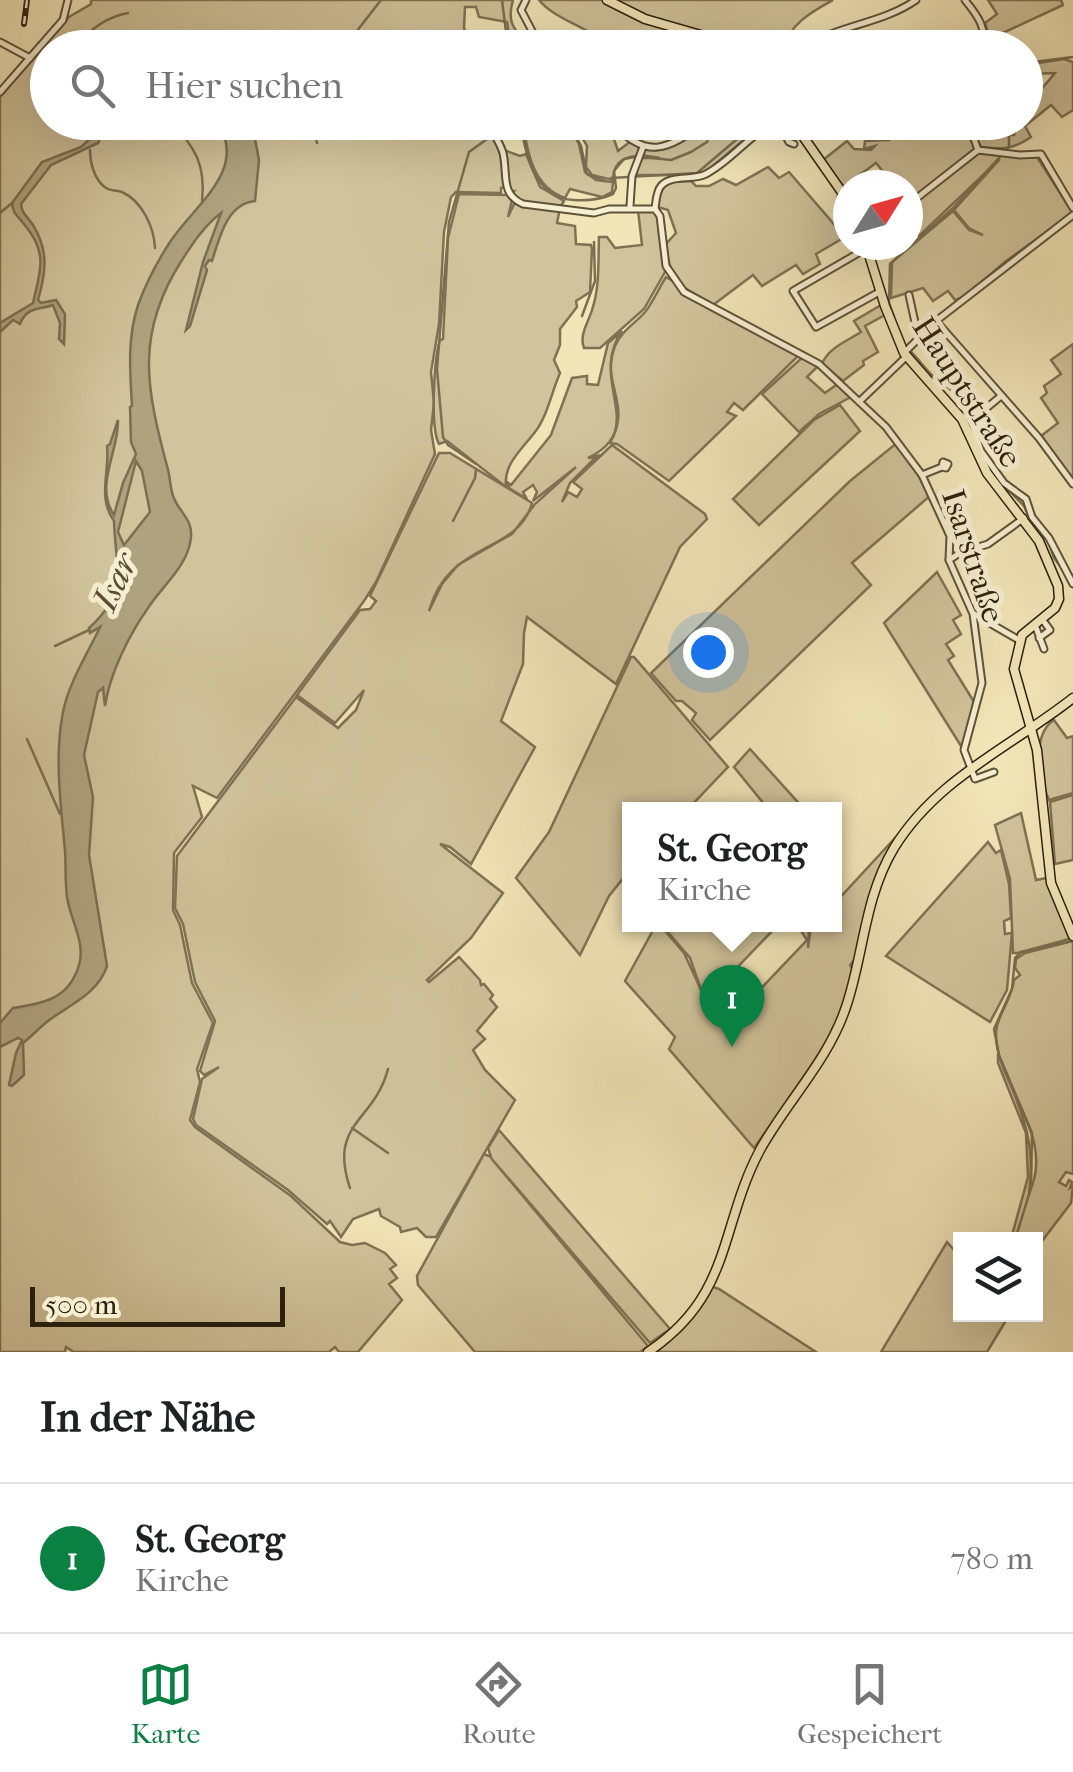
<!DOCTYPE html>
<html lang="de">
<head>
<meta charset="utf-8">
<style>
  :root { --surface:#fff; --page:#f2f2f2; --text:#202124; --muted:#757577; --line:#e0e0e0; --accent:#0b8043 }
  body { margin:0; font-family:"IM FELL French Canon",serif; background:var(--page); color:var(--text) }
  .controls { position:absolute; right:30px; bottom:30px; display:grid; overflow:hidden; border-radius:0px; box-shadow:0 10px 40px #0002 }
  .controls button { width:90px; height:90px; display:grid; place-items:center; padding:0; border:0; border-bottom:2px solid var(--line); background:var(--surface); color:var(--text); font:50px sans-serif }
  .compass { position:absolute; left:833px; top:170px; width:90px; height:90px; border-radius:50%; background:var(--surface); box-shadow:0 10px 40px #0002; rotate:53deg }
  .scale { position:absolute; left:30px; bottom:25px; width:255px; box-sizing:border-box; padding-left:10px; border:5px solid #2d200d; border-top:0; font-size:28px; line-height:35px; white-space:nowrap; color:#2d200d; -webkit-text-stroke:8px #f7efd2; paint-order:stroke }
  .you { position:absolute; left:708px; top:652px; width:35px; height:35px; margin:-25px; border:8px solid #fff; border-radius:50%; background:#1a73e8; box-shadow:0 0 0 15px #1a73e833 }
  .badge { display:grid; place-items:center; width:65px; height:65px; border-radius:50%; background:var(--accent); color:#fff; font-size:32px; font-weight:700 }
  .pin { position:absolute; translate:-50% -82px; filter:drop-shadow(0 2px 5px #0008) }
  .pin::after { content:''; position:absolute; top:52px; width:35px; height:30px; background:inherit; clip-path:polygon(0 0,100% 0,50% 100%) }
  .popup { position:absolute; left:622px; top:802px; width:220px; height:130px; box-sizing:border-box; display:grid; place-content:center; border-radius:0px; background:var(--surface); filter:drop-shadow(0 2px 8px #0005); font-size:32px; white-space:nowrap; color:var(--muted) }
  .popup b { font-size:38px; color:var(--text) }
  .popup::after { content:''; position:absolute; left:50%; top:100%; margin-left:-20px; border:20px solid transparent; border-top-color:var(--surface) }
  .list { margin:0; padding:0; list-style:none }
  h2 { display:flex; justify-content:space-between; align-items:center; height:130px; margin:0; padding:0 40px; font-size:42px }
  h2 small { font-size:32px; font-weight:400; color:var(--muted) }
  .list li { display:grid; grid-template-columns:65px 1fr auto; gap:30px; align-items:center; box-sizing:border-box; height:150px; padding:0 40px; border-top:2px solid var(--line) }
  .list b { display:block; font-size:38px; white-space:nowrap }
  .list p { margin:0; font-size:32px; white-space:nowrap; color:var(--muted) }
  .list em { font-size:32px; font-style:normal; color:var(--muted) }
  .icon { flex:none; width:55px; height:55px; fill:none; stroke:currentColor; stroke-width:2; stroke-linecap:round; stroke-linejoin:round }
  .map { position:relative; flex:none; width:1073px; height:1352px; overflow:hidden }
  .search { position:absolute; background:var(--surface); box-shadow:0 10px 40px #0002; left:30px; right:30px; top:30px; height:110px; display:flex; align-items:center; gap:25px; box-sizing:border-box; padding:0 35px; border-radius:55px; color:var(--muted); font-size:38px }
  .sheet { height:280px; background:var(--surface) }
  nav { display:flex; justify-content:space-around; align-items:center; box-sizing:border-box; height:140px; border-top:2px solid var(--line); background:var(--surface); font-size:28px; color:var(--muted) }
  nav a { display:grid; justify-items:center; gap:5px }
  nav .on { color:var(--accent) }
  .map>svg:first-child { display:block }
  .green { fill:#d1c49c; stroke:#7f7254; stroke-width:2.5 }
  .water { fill:#afa37f; stroke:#7b6f51; stroke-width:2.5; fill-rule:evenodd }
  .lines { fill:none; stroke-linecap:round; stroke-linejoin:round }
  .stream { stroke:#7b6f51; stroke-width:2.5 }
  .minor-casing { stroke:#5e5238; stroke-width:9 }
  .major-casing { stroke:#2d200d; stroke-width:11 }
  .minor { stroke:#f7efd2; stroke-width:5 }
  .major { stroke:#f2e6b9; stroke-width:8 }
  .rail-casing { stroke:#2d200d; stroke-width:6 }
  .rail { stroke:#f7efd2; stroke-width:2.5; stroke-dasharray:8; stroke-linecap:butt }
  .labels { text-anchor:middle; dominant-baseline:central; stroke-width:10; stroke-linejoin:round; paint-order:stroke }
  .street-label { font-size:32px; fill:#2d200d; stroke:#f7efd2 }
  .water-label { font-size:35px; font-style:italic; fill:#5a4e35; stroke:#f7efd2 }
</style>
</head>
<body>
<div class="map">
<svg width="1073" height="1352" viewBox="0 0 1073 1352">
  <rect width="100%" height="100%" fill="#f2e6b9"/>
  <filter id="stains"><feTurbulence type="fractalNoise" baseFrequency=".002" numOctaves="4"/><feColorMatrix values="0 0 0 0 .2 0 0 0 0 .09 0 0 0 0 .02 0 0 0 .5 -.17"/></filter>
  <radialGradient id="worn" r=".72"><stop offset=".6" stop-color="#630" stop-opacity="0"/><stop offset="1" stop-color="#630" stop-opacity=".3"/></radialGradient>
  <!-- green -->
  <g class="green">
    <path d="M 91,0 L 513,0 C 506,24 515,30 530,47 L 511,47 L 507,22 L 479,17 L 476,7 L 465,7 L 464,28 L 471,47 L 48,48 L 48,122 L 488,123 L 501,152 L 505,187 L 501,188 L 501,193 L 456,192 L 451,197 L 444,232 L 439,324 L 431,372 L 434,403 L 431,430 L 435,454 L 376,582 L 364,601 L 217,798 L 193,786 L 202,817 L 174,853 L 173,910 L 180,925 L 192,983 L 213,1023 L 197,1069 L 200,1082 L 190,1120 L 195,1127 L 291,1196 L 340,1242 L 352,1245 L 365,1243 L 385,1253 L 396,1265 L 390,1269 L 397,1278 L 389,1284 L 402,1300 L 358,1352 L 339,1352 L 335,1347 L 329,1352 L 74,1352 L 66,1347 L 65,1352 L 0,1352 L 0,97 L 69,17 L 91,4 Z"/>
    <path d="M 539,0 L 833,0 C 813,11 789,24 784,48 L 588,47 L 594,35 C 575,23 552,16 539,0 Z"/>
    <polygon points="988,0 1061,0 1063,5 990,39 985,23 997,14"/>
    <path d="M 1064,59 L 1073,62 L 1073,110 L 1062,117 L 1051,105 L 1025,126 L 1031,137 C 1014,149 1002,150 981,147 L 969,123 L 990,123 L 1000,135 L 1014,135 L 1016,123 L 1026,122 L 1026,85 L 1032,100 L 1055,73 L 1026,74 L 1026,60 L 1032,64 Z"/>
    <path d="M 579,122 L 602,124 L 614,139 L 618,151 L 631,141 L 640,148 L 637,156 C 622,157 613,164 613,180 L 592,175 L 586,167 L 587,146 L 575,125 Z"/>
    <path d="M 523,123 L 567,123 L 579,144 L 585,172 L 596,180 L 613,182 L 612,192 L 602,197 L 570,189 L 565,198 C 533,187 527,152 523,123 Z"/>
    <polygon points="708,123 764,123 702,175 633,175 641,158 660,158 641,155 644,150 675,145"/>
    <polygon points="957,123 966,123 975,149 909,202 908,185 894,185 876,163 843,187 823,160 847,141 854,149 871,150 875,146 864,149 865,141 889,140 894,135 912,138 928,133 930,130 938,132 956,129"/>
    <polygon points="504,150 520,156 526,154 540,187 564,201 561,206 524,204 511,194 514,191 510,191"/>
    <polygon points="979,152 1005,156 1037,157 1073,213 1006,261 964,297 955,300 948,291 933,301 923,288 891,298 892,262 953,211 969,230 983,235 969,228 954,210 1000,159 919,236 908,214 908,207"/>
    <path d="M 768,167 L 779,178 L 789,172 L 845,237 L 816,254 L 820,264 L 803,274 L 796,265 L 762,286 L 753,275 L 713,305 C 683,290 668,280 666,244 L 676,233 L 668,210 L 658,207 L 661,187 L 672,182 L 691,181 L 696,186 L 709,186 L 723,179 L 736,185 Z"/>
    <path d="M 459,194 L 508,195 L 512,200 L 508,217 L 515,202 L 560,208 L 557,223 L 575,226 L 576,244 L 591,245 L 592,249 L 590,292 L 576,301 L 577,307 L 560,329 L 560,345 L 554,360 L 560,373 C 552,391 547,417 535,432 C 523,448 503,464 506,487 L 447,441 L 439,444 C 430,428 434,359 440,340 L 443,339 L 448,238 Z"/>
    <path d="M 638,210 L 654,211 L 658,216 L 665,272 L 644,309 L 600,348 L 584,348 C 579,335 588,323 592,310 C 600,287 598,261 599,237 L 607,237 L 615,248 L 642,245 Z"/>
    <path d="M 666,277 L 799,355 L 743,410 L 734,403 L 727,412 L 736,416 L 669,481 L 617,444 L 610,443 C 633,403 600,385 615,346 C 621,331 636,323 646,311 C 654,300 659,288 666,277 Z"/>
    <path d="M 881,305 L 885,315 L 865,326 L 878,352 L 863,361 L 864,365 L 843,381 L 822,364 C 828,348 847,341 861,332 L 854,321 Z"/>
    <path d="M 622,331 C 587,381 650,428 588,458 L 597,456 L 570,483 L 562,502 L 568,492 L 577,497 L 582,489 L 573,482 L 612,445 L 705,514 L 707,519 L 680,547 L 616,684 L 527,617 L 524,633 L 523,664 L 501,721 L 535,747 L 471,864 L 450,847 L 440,844 L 503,893 L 471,938 L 427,980 L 429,982 L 459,957 L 480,980 L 481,985 L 484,984 L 493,995 L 490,999 L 497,1007 L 477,1031 L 485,1039 L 473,1050 L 485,1070 L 515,1100 L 436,1237 L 426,1237 L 417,1228 L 401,1232 L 400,1227 L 381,1216 L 379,1209 L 353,1219 L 341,1237 L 330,1221 L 327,1224 L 288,1190 L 196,1125 L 193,1119 L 202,1079 L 219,1067 L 204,1075 L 200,1071 L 215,1021 L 195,982 L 183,924 L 175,908 L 177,856 L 296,697 L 338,728 L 356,710 L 364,690 L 335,723 L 297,695 L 360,610 L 370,609 L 376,601 L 370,596 L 439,453 L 450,453 L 532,503 C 518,555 448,540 429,611 L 442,584 L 458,565 L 512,534 L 535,504 L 576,467 L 533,501 L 537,492 L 533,485 L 523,492 L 527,499 L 509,488 L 507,482 L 511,485 L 551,435 L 572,378 L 587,376 L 587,384 L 598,385 L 608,343 Z"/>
    <polygon points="1073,344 1073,479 1041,436 1058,423 1041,398 1047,393 1044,386 1061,374 1051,360"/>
    <polygon points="804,356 819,365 807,377 825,393 839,383 851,397 819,414 799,432 762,394"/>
    <polygon points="840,405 860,431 759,525 733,499 814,420"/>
    <polygon points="898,442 931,495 852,563 871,585 710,740 692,720 696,713 682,701 676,701 651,673 850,481"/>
    <polygon points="937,572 961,615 953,620 961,634 946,644 954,656 948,660 976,705 965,741 961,746 884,623"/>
    <polygon points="631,657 634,657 728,767 688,809 630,810 629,871 609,896 580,955 516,878 549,832"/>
    <path d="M 1054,720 L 1067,738 L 1073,736 L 1073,793 L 1049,800 C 1039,778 1031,735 1054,720 Z"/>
    <polygon points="750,749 804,809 768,809 734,767"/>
    <polygon points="1073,795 1073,860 1055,864 1050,802"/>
    <polygon points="1021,813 1036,880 1047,878 1073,938 1018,953 1013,953 1010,879 995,825"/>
    <path d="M 906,826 C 877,868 864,909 855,959 L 850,965 L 853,970 L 843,1009 L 824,1050 L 754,1148 L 669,1049 L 675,1037 L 625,981 L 656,925 L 660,925 L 684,953 L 702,992 L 690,958 L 662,925 L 712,925 L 720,934 L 729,925 L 778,925 L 728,977 L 750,1000 L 807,940 L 797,925 L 809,925 L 808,948 L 811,925 L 834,924 L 835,903 Z"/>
    <polygon points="988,842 996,853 1001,850 1009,884 1011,918 1004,921 1005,934 1012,933 1007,990 990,1022 886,956"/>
    <path d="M 1073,941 L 1073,1174 L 1066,1172 L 1059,1182 L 1066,1186 L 1069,1180 L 1072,1182 L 1070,1188 L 1073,1186 L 1071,1203 L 1036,1249 L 1036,1240 L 1011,1239 L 1028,1177 L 1026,1133 L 998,1063 L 998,1054 C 1019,1106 1037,1138 1029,1193 C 1057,1136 995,1084 996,1033 C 996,1017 1012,999 1014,980 L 1020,975 L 1015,968 L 1016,959 L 1025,953 Z"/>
    <polygon points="499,1130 670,1329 650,1343 491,1158 648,1346 640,1352 475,1352 418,1285 417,1276 484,1154 491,1157 488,1148"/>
    <polygon points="947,1242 960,1257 960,1314 1008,1317 987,1352 881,1352"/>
    <polygon points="713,1287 719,1289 816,1352 652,1352 660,1349"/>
  </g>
  <!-- water -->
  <g class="water">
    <path d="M 101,123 L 107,123 L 98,143 L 51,165 L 21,204 C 22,214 27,216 33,225 C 49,251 46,272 38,300 L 41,303 L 56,300 L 65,314 L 64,344 L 59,339 L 60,323 L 53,305 C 40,310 27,306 20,324 L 13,320 L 0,332 L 0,323 L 33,303 C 40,271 49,254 24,224 C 17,215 13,214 12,203 L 42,162 L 81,147 L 101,129 Z"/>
    <path d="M 218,123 L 252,123 L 259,160 L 255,201 C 227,204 220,236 212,261 L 209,260 L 205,266 L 207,270 L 190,326 L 186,330 L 203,262 L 221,213 C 204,226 193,243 182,260 C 135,333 146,387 167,466 C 170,475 170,487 173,496 C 178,511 193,519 191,537 C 189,565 162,586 148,608 C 129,635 110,673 105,706 L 103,688 L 98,692 L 84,755 L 93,797 L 89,855 L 107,966 C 98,994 69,1005 48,1021 C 39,1028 32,1036 23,1043 L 24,1075 L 12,1086 L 9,1085 L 16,1053 L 22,1040 L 18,1038 L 0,1047 L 0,1023 L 13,1008 C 44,1003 69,999 79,965 C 86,943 70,919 67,897 C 65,882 66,866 65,851 C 61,806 54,757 63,712 C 69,682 87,655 100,627 L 90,633 L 89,628 C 130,591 115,566 114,521 C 97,498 110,471 107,446 L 110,444 L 118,420 C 119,451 94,486 114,515 L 123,483 L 136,454 L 131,442 L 130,407 L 132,406 C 130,371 127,339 138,305 C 146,283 157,262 170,242 C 194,205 248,171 218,123 ZM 136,461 L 142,471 L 150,512 L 124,545 L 118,532 Z"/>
  </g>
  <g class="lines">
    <!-- stream -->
    <g class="stream">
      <polyline points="502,0 508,48"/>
      <path d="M 75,48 C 88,31 106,17 128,13"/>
      <polyline points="349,48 353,36 381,0"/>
      <polyline points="1026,63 1073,57"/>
      <path d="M 171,122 C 195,147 206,165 202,201"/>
      <path d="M 520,122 C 526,156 534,198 574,200 C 589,201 600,200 613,194 L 616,188 L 614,171 L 624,159 L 635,157"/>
      <polyline points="568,122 581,146 587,174 605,181"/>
      <polyline points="317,143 314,131 320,122"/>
      <path d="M 90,150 C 90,162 94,180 106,188 C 112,192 115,189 122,192 C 142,201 154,227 155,248"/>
      <path d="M 643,157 L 671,160 L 691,152 L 707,142 L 713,125 L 723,123 C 734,129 751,128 763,122"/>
      <polyline points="611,178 697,173 750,128 750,122"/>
      <polyline points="0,213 12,203"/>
      <polyline points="582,316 595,281 594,242"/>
      <polyline points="894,317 889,303 890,264 952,209 1009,147 1009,136 999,123 972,122"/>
      <path d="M 910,351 C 920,360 928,374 939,381 C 962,397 964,399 969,428"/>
      <polyline points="476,464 448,445 443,437 437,369 449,222 469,152 494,134 496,122"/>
      <polyline points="990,471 1024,506 1032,523 1042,533"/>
      <polyline points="453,521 475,478 476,470"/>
      <polyline points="1049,543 1054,558 1064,571"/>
      <polyline points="55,646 89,630"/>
      <polyline points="27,739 60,814"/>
      <polyline points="352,1128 388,1153"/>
      <path d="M 350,1188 C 328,1122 374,1123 388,1069"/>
      <polyline points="1015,1240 1031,1188 1032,1133 999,1055 994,1029 1012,989 1015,958 1021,952 1072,941"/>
    </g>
    <defs>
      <g id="minor">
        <polyline points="526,0 521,10 541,48"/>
        <path d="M 965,0 C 976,14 989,29 981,48"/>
        <polyline points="0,42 30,58"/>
        <path d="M 803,48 C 837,25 882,24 916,0"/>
        <polyline points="0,92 63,20 68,0"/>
        <path d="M 489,122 C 492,133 500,142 503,153 C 508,175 500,194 523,204 L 594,213 L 609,209 L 655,209 L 660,216 L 666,266 L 684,292 L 819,364 L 886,427 L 922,475 L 950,536 L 949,560 L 973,614 L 982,683 L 964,750 L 975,779 L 994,772"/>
        <path d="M 612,122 C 646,161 668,150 705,122"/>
        <polyline points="968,122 978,150"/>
        <polyline points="841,197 848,213"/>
        <polyline points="908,205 978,150 1020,155 1041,154 1073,208"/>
        <polyline points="630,206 632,176 643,147"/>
        <path d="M 655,209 C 656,202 656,192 661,186 C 671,174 693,181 706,174 C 733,160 752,131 778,122 L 789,142 L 794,144"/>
        <polyline points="867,248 793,291 816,327 881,291"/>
        <polyline points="909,295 918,336"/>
        <polyline points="936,321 1039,438 1073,484"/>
        <polyline points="905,352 936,321 1073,215"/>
        <polyline points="860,401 907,356"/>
        <polyline points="972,420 1001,396"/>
        <polyline points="971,421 981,451 1004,483 1026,499 1032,517 1049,538 1073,584"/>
        <polyline points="922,475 942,467 943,462 948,464 946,468 942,467"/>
        <polyline points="949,560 960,553 988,544 1024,518"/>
        <polyline points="974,614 1019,640"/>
        <polyline points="1035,625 1044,649"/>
        <polyline points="1039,638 1050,630 1042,619"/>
      </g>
      <g id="major">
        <polyline points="607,0 645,19 711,38 730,48"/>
        <polyline points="793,122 848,201"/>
        <polyline points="866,245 885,306 904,353 962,419 987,473 1039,541 1058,586 1059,599 1055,608 1022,635 1014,669 1037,750 1051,883 1073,936"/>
        <path d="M 648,1352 C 733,1295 719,1227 760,1150 C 787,1101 828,1061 846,1007 C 864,954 864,898 894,848 C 937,778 1011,747 1073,698"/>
      </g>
    </defs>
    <!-- minor casing -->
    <use href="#minor" class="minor-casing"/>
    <!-- major casing -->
    <use href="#major" class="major-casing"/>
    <!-- minor -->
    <use href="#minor" class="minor"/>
    <!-- major -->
    <use href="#major" class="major"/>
    <defs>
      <polyline id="rail" points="24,24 27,0"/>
    </defs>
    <!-- rail casing -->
    <use href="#rail" class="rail-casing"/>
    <!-- rail -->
    <use href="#rail" class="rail"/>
  </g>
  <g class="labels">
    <!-- street labels -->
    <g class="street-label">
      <text transform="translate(967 392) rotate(57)">Hauptstraße</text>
      <text transform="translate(973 556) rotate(72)">Isarstraße</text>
    </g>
    <!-- water labels -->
    <g class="water-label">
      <text transform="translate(115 582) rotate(-65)">Isar</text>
    </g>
  </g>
  <rect width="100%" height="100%" filter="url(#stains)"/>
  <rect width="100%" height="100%" fill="url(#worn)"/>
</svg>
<div class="controls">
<button><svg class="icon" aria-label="layers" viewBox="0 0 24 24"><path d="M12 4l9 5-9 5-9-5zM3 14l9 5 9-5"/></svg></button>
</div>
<svg class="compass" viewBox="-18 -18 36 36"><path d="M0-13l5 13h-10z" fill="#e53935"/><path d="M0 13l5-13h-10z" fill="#757577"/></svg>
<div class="scale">500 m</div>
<div class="you"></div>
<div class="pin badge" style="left:732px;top:1047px">1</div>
<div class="popup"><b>St. Georg</b>Kirche</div>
<div class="search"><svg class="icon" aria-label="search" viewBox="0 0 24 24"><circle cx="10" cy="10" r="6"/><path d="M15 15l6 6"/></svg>Hier suchen</div>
</div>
<section class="sheet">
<h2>In der Nähe<small></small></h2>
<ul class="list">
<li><span class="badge">1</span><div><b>St. Georg</b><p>Kirche</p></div><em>780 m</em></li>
</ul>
</section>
<nav>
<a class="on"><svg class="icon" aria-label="map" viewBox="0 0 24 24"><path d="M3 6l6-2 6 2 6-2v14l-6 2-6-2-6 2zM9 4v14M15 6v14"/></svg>Karte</a>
<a><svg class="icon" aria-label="directions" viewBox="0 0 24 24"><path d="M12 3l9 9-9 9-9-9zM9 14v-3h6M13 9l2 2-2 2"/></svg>Route</a>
<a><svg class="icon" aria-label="saved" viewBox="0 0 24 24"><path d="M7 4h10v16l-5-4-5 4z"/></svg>Gespeichert</a>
</nav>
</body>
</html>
